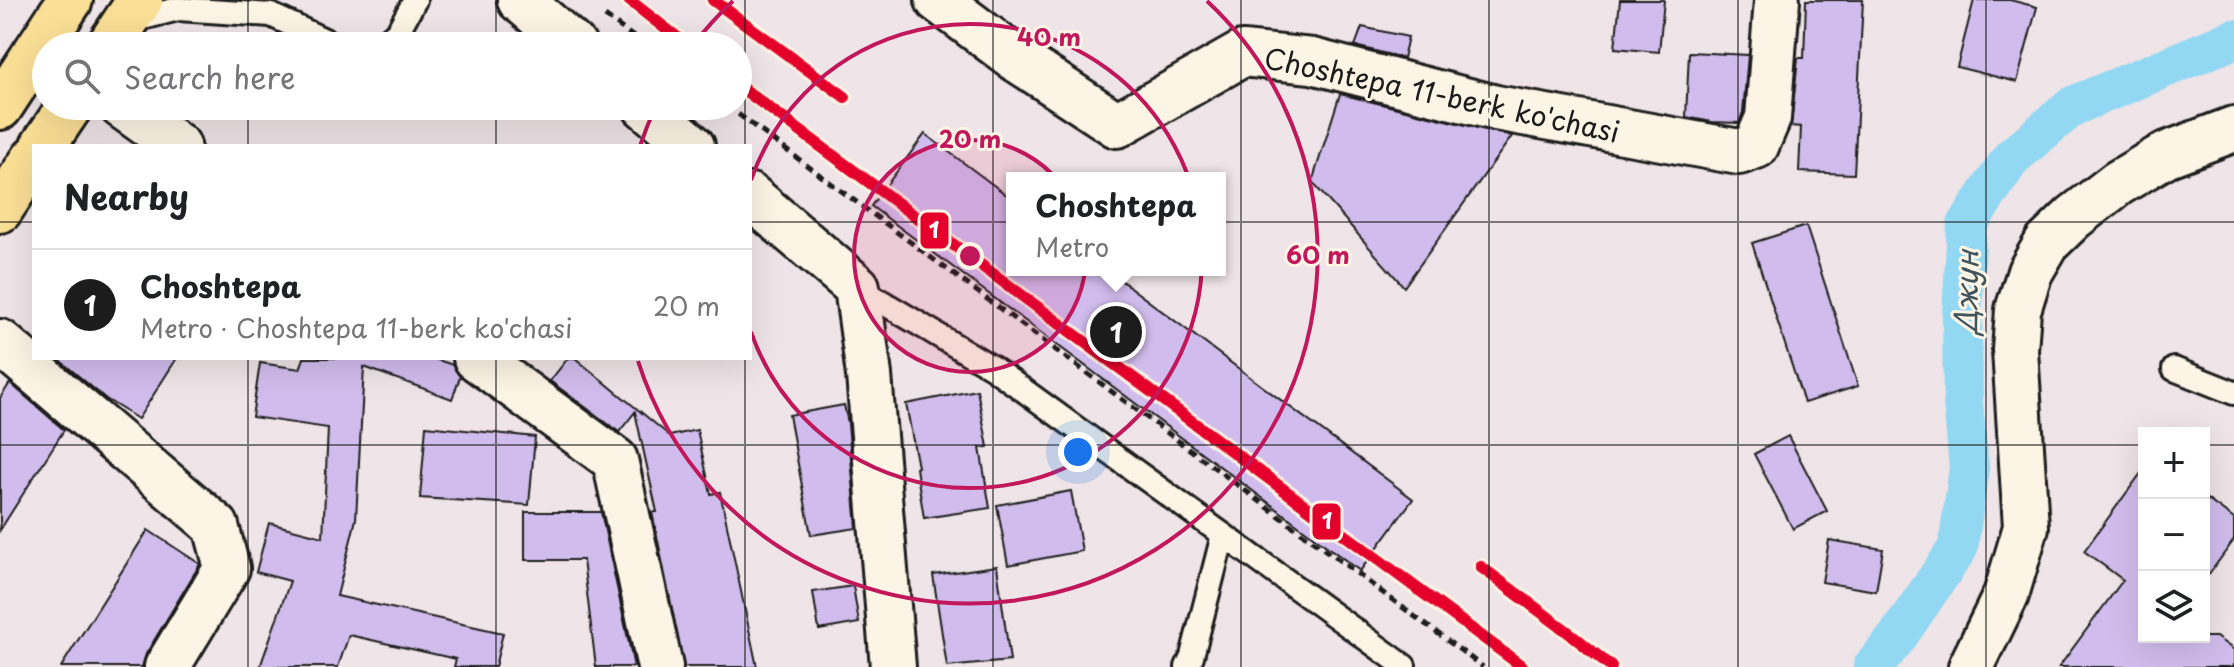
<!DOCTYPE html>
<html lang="en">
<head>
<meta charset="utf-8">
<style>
  :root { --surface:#fff; --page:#f6f6f6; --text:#202124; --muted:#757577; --line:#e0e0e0; --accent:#1c1c1c }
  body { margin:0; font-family:"Playpen Sans",sans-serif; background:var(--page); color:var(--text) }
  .controls { position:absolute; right:24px; bottom:24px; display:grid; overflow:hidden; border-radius:0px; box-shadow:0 8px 32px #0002 }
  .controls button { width:72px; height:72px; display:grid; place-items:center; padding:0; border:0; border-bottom:2px solid var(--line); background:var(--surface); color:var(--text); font:40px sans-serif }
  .you { position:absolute; left:1078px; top:452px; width:28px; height:28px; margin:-20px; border:6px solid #fff; border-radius:50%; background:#1a73e8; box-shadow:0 0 0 12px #1a73e833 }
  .badge { display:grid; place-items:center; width:52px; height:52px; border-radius:50%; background:var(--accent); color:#fff; font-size:26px; font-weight:700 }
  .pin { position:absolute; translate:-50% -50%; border:4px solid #fff; box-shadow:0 2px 8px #0006 }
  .popup { position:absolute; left:1006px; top:172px; width:220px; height:104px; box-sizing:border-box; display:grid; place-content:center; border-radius:0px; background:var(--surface); filter:drop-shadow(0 2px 6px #0005); font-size:26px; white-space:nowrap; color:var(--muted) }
  .popup b { font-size:30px; color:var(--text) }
  .popup::after { content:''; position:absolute; left:50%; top:100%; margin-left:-16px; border:16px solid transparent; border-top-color:var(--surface) }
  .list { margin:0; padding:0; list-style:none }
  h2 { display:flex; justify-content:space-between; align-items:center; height:104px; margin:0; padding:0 32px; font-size:34px }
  h2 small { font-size:26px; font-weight:400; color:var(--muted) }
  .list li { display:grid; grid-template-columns:52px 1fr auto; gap:24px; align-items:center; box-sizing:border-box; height:112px; padding:0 32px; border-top:2px solid var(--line) }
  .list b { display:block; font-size:30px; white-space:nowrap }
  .list p { margin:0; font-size:26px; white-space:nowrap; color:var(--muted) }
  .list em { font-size:26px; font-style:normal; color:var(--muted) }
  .icon { flex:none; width:44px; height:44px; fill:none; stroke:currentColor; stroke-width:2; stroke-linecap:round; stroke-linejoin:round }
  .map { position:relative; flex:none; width:2234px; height:667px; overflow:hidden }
  .search { position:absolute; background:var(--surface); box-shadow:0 8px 32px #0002; left:32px; top:32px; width:720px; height:88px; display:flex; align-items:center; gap:20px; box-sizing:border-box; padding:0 28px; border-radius:44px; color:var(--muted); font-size:30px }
  .panel { position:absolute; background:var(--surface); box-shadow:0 8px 32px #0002; left:32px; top:144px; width:720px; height:216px; border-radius:0px }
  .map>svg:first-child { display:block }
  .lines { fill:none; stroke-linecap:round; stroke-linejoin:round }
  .canal { stroke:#92d8f3; stroke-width:40 }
  .building { fill:#d1bded; stroke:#1c1c1c; stroke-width:2 }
  .service-casing { stroke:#1c1c1c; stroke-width:28 }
  .minor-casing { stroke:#1c1c1c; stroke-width:50 }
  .primary-casing { stroke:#1c1c1c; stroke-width:50 }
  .path { stroke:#1c1c1c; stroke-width:5; stroke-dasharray:8 6; stroke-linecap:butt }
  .service { stroke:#fcf5e5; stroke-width:22 }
  .minor { stroke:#fcf5e5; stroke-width:44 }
  .primary { stroke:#fadf96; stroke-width:44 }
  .metro-1-casing { stroke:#fcf5e5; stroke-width:18 }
  .metro-1 { stroke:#e4002b; stroke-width:12 }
  .grid { fill:none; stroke:#1c1c1c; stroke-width:2; stroke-opacity:0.55 }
  .ring { fill:none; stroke:#c2185b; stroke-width:4 }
  .labels { text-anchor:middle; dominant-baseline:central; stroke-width:6; stroke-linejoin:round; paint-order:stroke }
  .street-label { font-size:28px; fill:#1c1c1c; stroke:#fcf5e5 }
  .water-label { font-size:30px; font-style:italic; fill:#3f545c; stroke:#fcf5e5 }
  .centre { fill:#c2185b; stroke:#fcf5e5; stroke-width:4 }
  .ring-label { font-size:24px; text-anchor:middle; font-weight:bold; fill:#c2185b; stroke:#fcf5e5; stroke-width:6; stroke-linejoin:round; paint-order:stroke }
  .line-badge { stroke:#fcf5e5; stroke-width:3 }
  .badge-label { font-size:22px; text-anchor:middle; font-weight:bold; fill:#fff }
</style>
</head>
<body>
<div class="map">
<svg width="2234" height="667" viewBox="0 0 2234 667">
  <rect width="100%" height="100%" fill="#efe4e7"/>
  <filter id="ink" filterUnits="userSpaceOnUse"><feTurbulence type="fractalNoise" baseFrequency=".0125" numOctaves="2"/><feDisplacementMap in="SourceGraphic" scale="16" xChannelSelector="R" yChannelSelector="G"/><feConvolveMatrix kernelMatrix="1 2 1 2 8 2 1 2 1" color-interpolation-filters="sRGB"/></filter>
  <g filter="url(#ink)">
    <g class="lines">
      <!-- canal -->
      <polyline class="canal" points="1873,667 1896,639 1958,548 1969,468 1963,402 1962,316 1967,225 2012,157 2073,106 2234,39"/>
    </g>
    <!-- building -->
    <g class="building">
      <polygon points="1620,0 1664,0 1659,52 1615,48"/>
      <polygon points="1806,0 1863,0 1854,174 1799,172 1801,127 1791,126 1798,58 1804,58"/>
      <polygon points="1974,0 2010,0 2037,7 2017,82 1957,67"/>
      <polygon points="1362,27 1408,37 1403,58 1355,46"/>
      <polygon points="1689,52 1748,55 1743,112 1739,123 1712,122 1686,117"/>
      <polygon points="1340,94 1512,136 1404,287 1312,182"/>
      <polygon points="925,134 1012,199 1012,270 1107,270 1413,499 1360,571 871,206"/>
      <polygon points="1806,226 1858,386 1804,403 1752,243"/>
      <polygon points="57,358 177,358 138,419 106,399"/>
      <polygon points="304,358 432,358 453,365 460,377 452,399 364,367 356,519 337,596 503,633 495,667 454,667 456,659 349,635 338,667 260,667 290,581 256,572 269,523 323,537 328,428 252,417 260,363 300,369"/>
      <polygon points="568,358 575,358 670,436 697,430 711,494 720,492 757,667 684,667 652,512 657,512 635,412 619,432 550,381"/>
      <polygon points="10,383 64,430 0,530 0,398"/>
      <polygon points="977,390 988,447 980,448 990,508 924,518 916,468 918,467 906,404"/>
      <polygon points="844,405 848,423 857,528 811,535 789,415"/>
      <polygon points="426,426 535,437 529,505 420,498"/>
      <polygon points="1788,436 1827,511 1793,529 1754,454"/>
      <polygon points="2144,469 2144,637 2216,637 2234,650 2234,667 2059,667 2123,580 2084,551"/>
      <polygon points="1071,491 1082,551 1008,565 997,505"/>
      <polygon points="2204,497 2234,519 2234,540 2204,581"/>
      <polygon points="525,512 601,512 634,667 596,667 583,560 525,560"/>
      <polygon points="148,530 200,564 146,654 142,667 61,667"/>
      <polygon points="1829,540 1883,549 1876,591 1822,582"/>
      <polygon points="997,566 1010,661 947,667 933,575"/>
      <polygon points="853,586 859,623 819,630 813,592"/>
    </g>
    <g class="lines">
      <defs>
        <g id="service">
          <polyline points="131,21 178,9 271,15 337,46"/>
          <polyline points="380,46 398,31 415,0"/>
          <polyline points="857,287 993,368 1404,666"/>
          <polyline points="2174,369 2234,393"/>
          <polyline points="1187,667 1192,656 1223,535"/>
        </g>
        <g id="minor">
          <polyline points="520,0 574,46"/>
          <polyline points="938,0 1015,58 1117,125 1242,54 1312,61 1496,108 1739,152 1756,146 1768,118 1777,0"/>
          <polyline points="122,106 178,146"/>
          <polyline points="645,106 692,146"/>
          <polyline points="750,196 857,287 869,375 893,667"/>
          <polyline points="0,342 216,526 227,568 167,667"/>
          <polyline points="476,358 615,460 660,667"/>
          <polyline points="1971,667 2006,595 2026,527 2015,350 2018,310 2030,272 2047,243 2074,217 2118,183 2165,155 2234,129"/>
        </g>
        <g id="primary">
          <polyline points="109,46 140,0"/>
          <polyline points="0,107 70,0"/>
          <polyline points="43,146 70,106"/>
          <polyline points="0,210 34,159"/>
        </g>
      </defs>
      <!-- service casing -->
      <use href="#service" class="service-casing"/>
      <!-- minor casing -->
      <use href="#minor" class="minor-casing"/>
      <!-- primary casing -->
      <use href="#primary" class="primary-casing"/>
      <!-- path -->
      <g class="path">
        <polyline points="605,16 646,46"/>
        <polyline points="727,106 1483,667"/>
      </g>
      <!-- service -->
      <use href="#service" class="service"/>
      <!-- minor -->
      <use href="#minor" class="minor"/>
      <!-- primary -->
      <use href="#primary" class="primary"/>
      <defs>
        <g id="metro-1">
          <polyline points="629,0 688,46"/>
          <polyline points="713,0 845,97"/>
          <polyline points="738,85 1523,667"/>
          <polyline points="1481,567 1572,635 1611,667"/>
        </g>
      </defs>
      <!-- metro-1 casing -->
      <use href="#metro-1" class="metro-1-casing"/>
      <!-- metro-1 -->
      <use href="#metro-1" class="metro-1"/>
    </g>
  </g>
  <!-- grid -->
  <path class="grid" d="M 248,0 L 248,46M 496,0 L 496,46M 745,0 L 745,146M 993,0 L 993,667M 1241,0 L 1241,667M 1489,0 L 1489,667M 1738,0 L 1738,667M 1986,0 L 1986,667M 248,106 L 248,146M 496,106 L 496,146M 0,222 L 34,222M 750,222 L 2234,222M 248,358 L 248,667M 496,358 L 496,667M 745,358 L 745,667M 0,445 L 2144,445M 2204,445 L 2234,445"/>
  <!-- distance rings -->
  <circle cx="970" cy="256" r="116" fill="#c2185b" fill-opacity=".12"/>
  <g class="ring">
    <circle cx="970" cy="256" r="116"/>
    <path d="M751 180A232 232 0 1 1 751 332"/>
    <path d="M640 146A348 348 0 0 1 656 106M694 44A348 348 0 0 1 733 1M1207 1A348 348 0 1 1 638 361"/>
  </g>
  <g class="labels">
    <!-- street labels -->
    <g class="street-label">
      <text transform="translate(1442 94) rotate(12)">Choshtepa 11-berk ko'chasi</text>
    </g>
    <!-- water labels -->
    <g class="water-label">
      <text transform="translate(1965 292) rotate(-89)">Джун</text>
    </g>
  </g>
  <circle cx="970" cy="256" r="12" class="centre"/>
  <g class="ring-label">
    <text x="1049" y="46">40 m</text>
    <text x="970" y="148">20 m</text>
    <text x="1318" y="264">60 m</text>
  </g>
  <g class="line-badge">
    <rect x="919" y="211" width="31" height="39" rx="8" fill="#e4002b"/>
    <rect x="1311" y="502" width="31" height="39" rx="8" fill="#e4002b"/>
  </g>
  <g class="badge-label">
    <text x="934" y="238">1</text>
    <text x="1327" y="529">1</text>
  </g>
</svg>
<div class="controls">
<button>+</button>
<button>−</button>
<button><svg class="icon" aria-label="layers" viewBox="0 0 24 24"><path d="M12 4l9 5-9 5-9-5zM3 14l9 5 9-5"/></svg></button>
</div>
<div class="you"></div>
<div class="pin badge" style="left:1116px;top:332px">1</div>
<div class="popup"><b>Choshtepa</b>Metro</div>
<div class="search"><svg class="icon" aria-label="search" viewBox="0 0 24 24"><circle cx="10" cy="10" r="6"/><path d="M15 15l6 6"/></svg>Search here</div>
<section class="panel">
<h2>Nearby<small></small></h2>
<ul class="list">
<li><span class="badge">1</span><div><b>Choshtepa</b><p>Metro · Choshtepa 11-berk ko'chasi</p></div><em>20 m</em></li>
</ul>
</section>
</div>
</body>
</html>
